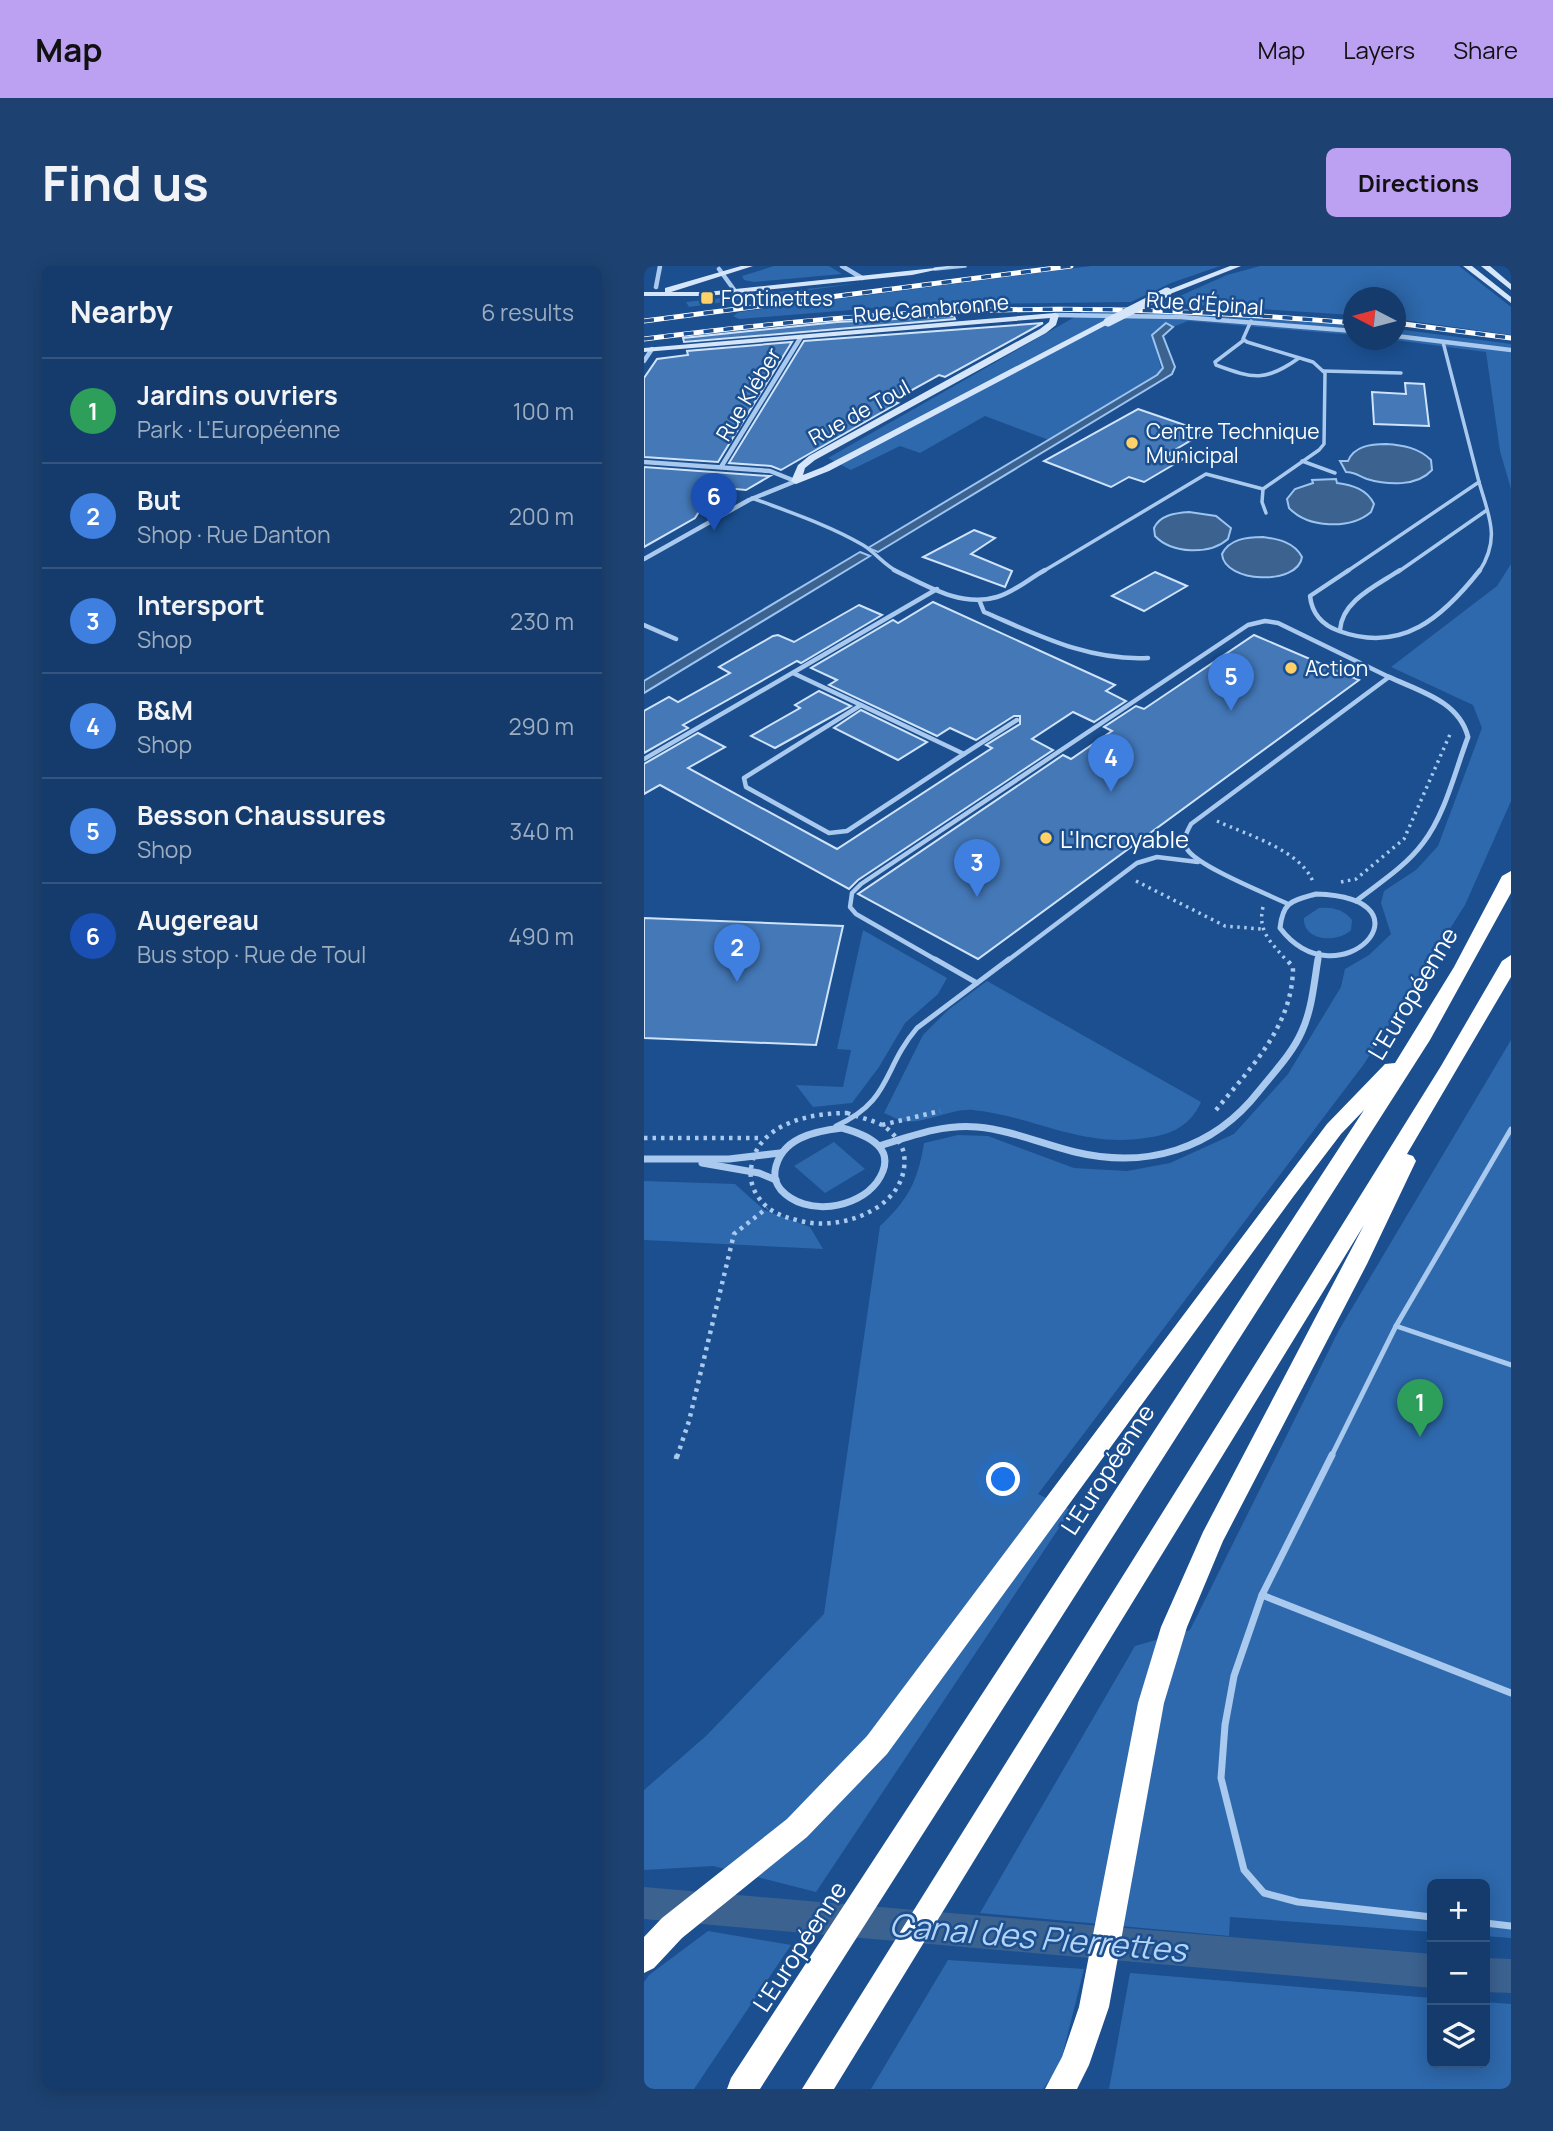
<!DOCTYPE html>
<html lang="en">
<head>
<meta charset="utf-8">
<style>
  :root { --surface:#143b6b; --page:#1d4271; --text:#f1f3f6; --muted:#9dadc1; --line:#33557e; --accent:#bca0f2 }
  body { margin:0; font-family:Manrope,sans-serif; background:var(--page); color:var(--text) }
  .controls { position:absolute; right:21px; bottom:21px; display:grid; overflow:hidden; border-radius:10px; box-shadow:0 4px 18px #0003 }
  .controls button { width:63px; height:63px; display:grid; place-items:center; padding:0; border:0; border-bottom:2px solid var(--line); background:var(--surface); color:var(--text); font:35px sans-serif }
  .compass { position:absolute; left:699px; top:21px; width:63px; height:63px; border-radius:50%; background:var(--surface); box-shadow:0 4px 18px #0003; rotate:276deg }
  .you { position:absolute; left:360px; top:1214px; width:24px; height:24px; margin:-18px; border:5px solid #fff; border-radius:50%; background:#1a73e8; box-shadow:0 0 0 10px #1a73e833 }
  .badge { display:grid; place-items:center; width:46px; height:46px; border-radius:50%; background:var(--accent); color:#fff; font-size:23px; font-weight:700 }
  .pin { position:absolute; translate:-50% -58px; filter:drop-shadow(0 2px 4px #0008) }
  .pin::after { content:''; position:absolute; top:37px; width:24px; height:21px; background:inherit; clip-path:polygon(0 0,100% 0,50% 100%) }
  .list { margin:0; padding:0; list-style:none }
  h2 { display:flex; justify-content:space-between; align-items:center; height:91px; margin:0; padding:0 28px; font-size:30px }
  h2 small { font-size:23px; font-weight:400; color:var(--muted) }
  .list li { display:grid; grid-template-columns:46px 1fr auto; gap:21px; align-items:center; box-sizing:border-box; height:105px; padding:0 28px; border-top:2px solid var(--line) }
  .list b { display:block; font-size:26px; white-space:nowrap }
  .list p { margin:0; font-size:23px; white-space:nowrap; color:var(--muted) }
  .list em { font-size:23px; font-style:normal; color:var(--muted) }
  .icon { flex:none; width:38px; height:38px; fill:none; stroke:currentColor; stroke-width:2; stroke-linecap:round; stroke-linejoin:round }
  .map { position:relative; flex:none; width:867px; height:1823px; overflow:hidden; border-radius:10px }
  header { display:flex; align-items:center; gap:42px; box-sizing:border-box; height:98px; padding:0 35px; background:var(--accent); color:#111 }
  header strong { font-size:33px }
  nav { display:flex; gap:38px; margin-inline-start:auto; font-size:24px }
  .intro { display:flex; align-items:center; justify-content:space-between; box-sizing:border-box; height:168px; padding:0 42px }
  h1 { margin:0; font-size:49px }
  .button { padding:18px 32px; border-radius:10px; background:var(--accent); color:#111; font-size:24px; font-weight:700 }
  main { display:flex; gap:42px; padding:0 42px }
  aside { flex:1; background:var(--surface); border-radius:10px; box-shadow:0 4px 18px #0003 }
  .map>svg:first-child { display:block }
  .green { fill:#2e69ad }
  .water { fill:#3c6290; stroke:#9cc4f0; stroke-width:2 }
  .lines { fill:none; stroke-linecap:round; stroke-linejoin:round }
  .canal { fill:#3c6290; fill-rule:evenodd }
  .building { fill:#4478b7; stroke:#cfe3fa; stroke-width:2 }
  .path-far2 { stroke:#a9c9ee; stroke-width:3.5; stroke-dasharray:2.5 4.5; stroke-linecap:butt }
  .path-far1 { stroke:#a9c9ee; stroke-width:4.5; stroke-dasharray:3.5 5; stroke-linecap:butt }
  .path { stroke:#a9c9ee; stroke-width:5; stroke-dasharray:4.5 7; stroke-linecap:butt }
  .lane-far3 { stroke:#a9c9ee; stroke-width:3.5 }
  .lane-far2 { stroke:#a9c9ee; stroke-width:4.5 }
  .lane-far1 { stroke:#a9c9ee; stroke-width:5 }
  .lane { stroke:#a9c9ee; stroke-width:7 }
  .street-far2 { stroke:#a9c9ee; stroke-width:4.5 }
  .street-far1 { stroke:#a9c9ee; stroke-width:5 }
  .street { stroke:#a9c9ee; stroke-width:7 }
  .secondary { fill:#d6e6fa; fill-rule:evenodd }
  .highway { fill:#fff; fill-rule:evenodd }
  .rail-casing { stroke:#fff; stroke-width:5 }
  .rail { stroke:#1b4f8f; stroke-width:3.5; stroke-dasharray:10; stroke-linecap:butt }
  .secondary-bridge { stroke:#d6e6fa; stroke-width:9 }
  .poi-dot { fill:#ffd166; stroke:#1b4f8f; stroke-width:2.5 }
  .labels { text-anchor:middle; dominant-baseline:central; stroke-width:5; stroke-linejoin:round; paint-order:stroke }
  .far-poi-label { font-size:21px; fill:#fff; stroke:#1b4f8f; text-anchor:start }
  .far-street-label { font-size:21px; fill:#fff; stroke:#1b4f8f }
  .poi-label { font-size:24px; fill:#fff; stroke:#1b4f8f; text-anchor:start }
  .street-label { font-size:24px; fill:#fff; stroke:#1b4f8f }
  .near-water-label { font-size:32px; font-style:italic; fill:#b5d3f5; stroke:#1b4f8f }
</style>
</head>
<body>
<header>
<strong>Map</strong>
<nav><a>Map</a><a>Layers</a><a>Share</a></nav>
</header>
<div class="intro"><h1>Find us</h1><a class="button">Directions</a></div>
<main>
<aside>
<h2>Nearby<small>6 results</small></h2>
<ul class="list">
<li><span class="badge" style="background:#2e9e5b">1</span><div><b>Jardins ouvriers</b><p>Park · L'Européenne</p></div><em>100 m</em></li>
<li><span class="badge" style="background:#3f7fe0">2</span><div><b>But</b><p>Shop · Rue Danton</p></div><em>200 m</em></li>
<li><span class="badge" style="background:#3f7fe0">3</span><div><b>Intersport</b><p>Shop</p></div><em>230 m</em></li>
<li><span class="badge" style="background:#3f7fe0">4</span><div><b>B&amp;M</b><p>Shop</p></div><em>290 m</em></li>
<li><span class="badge" style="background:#3f7fe0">5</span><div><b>Besson Chaussures</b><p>Shop</p></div><em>340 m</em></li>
<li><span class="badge" style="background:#1a4fb4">6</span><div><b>Augereau</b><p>Bus stop · Rue de Toul</p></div><em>490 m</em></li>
</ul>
</aside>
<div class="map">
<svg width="867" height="1823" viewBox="0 0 867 1823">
  <rect width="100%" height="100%" fill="#1b4f8f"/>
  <!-- green -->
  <g class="green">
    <polygon points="130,0 185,0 198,8 110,16 100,14 98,10"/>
    <polygon points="447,0 576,0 527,17 487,36 269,39 95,53 89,50 95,46"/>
    <polygon points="616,0 815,0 867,41 867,69 752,53 752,32 710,32 709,49 520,37 583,9"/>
    <polygon points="216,17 45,41 42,36"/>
    <polygon points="438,44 555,47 709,59 709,69 544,55 529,61 522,58 508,69 518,106 405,174 341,150 276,187 256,180 207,204 184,192 436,48"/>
    <polygon points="752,63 867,78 867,223 856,185 842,86 750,74"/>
    <path d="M 867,298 L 867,535 L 821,639 L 720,798 L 394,1228 L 427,1244 L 172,1626 L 69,1600 L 0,1604 L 0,1524 L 62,1470 L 180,1348 L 236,960 C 264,934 274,915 280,877 L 314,869 L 344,870 L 430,902 L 483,905 L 526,897 L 590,868 L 644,808 L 697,721 L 701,703 L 725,689 L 747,668 L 737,637 L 740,625 L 772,604 L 794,580 L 838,462 L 829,439 L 747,401 L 853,320 Z"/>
    <path d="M 675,642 C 688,641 699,643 708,654 L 707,664 C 694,677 659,676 660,652 Z"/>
    <polygon points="219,664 303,712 294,728 261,757 235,801 208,837 169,841 152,819 199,821 207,784 193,783"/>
    <path d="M 343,715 L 557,836 C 547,858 531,867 508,871 C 439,884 394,851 329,844 C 308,842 278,859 260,855 C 253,854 246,849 240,847 L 279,769 L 304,744 Z"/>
    <polygon points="867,774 867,1672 841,1670 841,1618 788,1618 788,1666 586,1651 585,1670 336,1647 491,1380 546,1364 695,1064"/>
    <polygon points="190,876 221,903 181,927 150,900"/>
    <polygon points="0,915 91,918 120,944 166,961 179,983 0,974"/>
    <polygon points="64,1665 147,1679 50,1823 0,1823 0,1716 5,1709"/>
    <polygon points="304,1694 440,1703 416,1799 399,1823 227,1823"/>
    <polygon points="486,1707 788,1732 788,1797 841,1797 841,1736 867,1738 867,1823 465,1823"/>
  </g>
  <!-- water -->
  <g class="water">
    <polygon points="522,57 529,61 519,70 531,101 528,108 234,286 224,282 513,109 519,102 508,69"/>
    <path d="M 742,178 C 759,179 775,182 787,194 L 788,204 C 773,221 743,219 723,213 C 715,210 711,206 702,206 L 696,195 L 704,195 C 710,180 727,178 742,178 Z"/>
    <path d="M 692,213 L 693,217 C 708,219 723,223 730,238 L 727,246 C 706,264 664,262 645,242 L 643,233 L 651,223 L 669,217 L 668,214 Z"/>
    <path d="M 545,246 L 572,250 L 587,262 L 584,273 C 566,289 528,288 511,270 L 510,262 C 516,249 531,247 545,246 Z"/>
    <path d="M 619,271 C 634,273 650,276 658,291 C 654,320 580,317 578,288 C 585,273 603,271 619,271 Z"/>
    <polygon points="216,286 226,290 0,427 0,415"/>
  </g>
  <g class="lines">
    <!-- canal -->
    <g class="canal">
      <polygon points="0,1621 788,1688 788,1722 0,1653"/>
      <polygon points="841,1692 867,1693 867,1727 841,1726"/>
    </g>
  </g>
  <!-- building -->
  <g class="building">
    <polygon points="310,50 311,53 40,76 39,72 193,56"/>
    <polygon points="399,57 301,111 295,109 248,135 254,137 137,204 127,200 85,197 160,75"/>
    <polygon points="148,76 74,196 0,191 0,112 13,93 44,89 43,85"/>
    <polygon points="761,117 780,118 785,160 730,158 728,126 762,128"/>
    <polygon points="494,143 561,166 524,188 539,193 500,216 485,211 467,221 400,195"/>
    <polygon points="0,201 125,210 126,210 102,224 71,221 51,252 0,281"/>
    <polygon points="330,264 351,272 327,288 368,305 361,321 279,291"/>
    <polygon points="511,306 543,320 500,345 468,330"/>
    <polygon points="289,336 471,419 462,425 482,435 450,456 429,446 388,473 409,484 214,614 205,623 16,519 0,528 0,498 54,467 81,481 44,502 193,583 348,482 342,479 376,458 376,450 370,450 332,474 306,462 293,470 185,419 193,414 167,402 249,354 254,357"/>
    <polygon points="215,339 238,349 157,397 153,395 39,459 44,462 0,487 0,445 25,431 34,436 86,407 75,401 129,370 134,369 150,376"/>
    <polygon points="610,369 715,414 334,693 214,628 419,489 427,493 468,465 460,461 492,440 500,443"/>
    <polygon points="175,425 207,440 131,482 107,470 156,442 151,439"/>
    <polygon points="217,444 283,476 254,494 190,462"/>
    <polygon points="0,652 199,660 172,779 0,772"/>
  </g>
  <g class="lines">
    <!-- path-far2 -->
    <g class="path-far2">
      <path d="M 573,555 C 603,569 657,584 669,616"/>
      <polyline points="492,615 581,660 617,663"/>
      <polyline points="697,616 712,613 760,573 807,466"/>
      <path d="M 619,641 C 613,666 628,677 643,695"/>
    </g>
    <!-- path-far1 -->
    <g class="path-far1">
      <path d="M 572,844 C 607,801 649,760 649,701 L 642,693"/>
      <path d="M 203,847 C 214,851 228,854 238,859 C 248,865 258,877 260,888 C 267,940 199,966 157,955 C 144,952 133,949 123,941 C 112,931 105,918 107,903 C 112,858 165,847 203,847 Z"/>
      <polyline points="238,859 296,845"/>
      <polyline points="0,872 115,872"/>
      <polyline points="33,1191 45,1155 90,968 123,942"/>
    </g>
    <!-- path -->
    <polyline class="path" points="32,1193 33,1189"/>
    <!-- lane-far3 -->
    <g class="lane-far3">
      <polyline points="291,3 321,0"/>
      <path d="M 600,74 L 571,96 L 572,99 C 610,113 621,116 655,92"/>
      <polyline points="799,76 835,216"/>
      <polyline points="679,105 757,107"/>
      <polyline points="658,195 691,207"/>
      <path d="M 835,216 C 845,251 857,272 835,306"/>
      <polyline points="619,223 618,236 622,247"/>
      <path d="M 108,232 C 145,246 185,259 219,279 C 232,287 240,299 254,306"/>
      <polyline points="398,306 562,208 619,223 675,184 680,178 681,107 669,96 603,76 599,73 607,55"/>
      <polyline points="702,306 835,216"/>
      <polyline points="754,306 843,244"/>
    </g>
    <!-- lane-far2 -->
    <g class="lane-far2">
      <path d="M 250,304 C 281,319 317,342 353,331 C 369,327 386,312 401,304"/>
      <path d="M 705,304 L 666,330 C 668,348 678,359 695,365 C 758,388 799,351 836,304"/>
      <path d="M 336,336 L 340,346 C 394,369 444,395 504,392"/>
      <polyline points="0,359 32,373"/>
      <path d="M 696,364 C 698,334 734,319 756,304"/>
      <polyline points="149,407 217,439"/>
      <polygon points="217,439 320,488 203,565 185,567 102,521 100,512"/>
      <polyline points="320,488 373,454"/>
      <polyline points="0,493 293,323"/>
      <path d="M 294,695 L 212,648 L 206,641 L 208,627 L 217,618 L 604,359 L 621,355 L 634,357 L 745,411 L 547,558 C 543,566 537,575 543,583 C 553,600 623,628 644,638"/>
      <polyline points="363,695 493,597 513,591 554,596"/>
    </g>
    <!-- lane-far1 -->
    <g class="lane-far1">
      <polyline points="291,693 333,717"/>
      <path d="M 192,860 C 248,835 238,803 273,762 L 365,693"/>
      <polyline points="867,863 752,1060 867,1099"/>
      <polyline points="687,1191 752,1060"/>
    </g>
    <!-- lane -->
    <g class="lane">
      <polyline points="688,1189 618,1329 590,1410 581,1459 577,1512 600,1604 620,1627 654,1636 788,1651"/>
      <polyline points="618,1329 867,1427"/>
      <polyline points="841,1657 867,1660"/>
    </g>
    <!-- street-far2 -->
    <g class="street-far2">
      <polyline points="198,0 218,12"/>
      <polyline points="75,3 91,25"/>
      <polyline points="12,21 16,0"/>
      <polyline points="411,49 537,51 710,65"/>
      <polyline points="752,70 867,84"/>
      <polyline points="0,95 8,83"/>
      <polyline points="0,196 126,205 151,215"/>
      <polyline points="77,201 157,71"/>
      <polyline points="0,293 105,234 152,215"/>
    </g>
    <!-- street-far1 -->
    <g class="street-far1">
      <path d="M 672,628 C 796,632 695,739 636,662 C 639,635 648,635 672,628 Z"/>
      <path d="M 712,635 C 735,617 761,601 779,577 C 801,549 811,505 824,471 C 815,435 775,425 745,411"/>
      <polyline points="674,695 675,687"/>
    </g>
    <!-- street -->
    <g class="street">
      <path d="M 198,862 C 224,869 256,883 233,916 C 213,943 162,951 137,924 C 133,919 130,912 131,905 C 136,872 171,865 198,862 Z"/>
      <path d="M 235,880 C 267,870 299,858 333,861 C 367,864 398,878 431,886 C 502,903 569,884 615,825 C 630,806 648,788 658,765 C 668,743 670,717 674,693"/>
      <polyline points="0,893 85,893 136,887"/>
      <polyline points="58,897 115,907 132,914"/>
    </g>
    <!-- secondary -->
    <g class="secondary">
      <polygon points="97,0 109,0 27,26 63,26 310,0 268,9 63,30 0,30 0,26 21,26 21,22"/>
      <polygon points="586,0 597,0 526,28 519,26"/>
      <polygon points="819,0 828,0 867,31 867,37"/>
      <polygon points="837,0 846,0 867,18 867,24"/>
      <polygon points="411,47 415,49 412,59 402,67 171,194 161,202 159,209 179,201 461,54 468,56 185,205 152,218 147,215 154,199 165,190 396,63 405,56 406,52 0,86 0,82"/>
    </g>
    <!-- highway -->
    <g class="highway">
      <polygon points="867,605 867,627 786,774 116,1823 83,1823 87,1812 720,844 697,868 649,931 243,1488 163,1571 38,1672 10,1702 0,1707 0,1671 18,1652 143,1553 223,1470 683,858 741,798 751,797 810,701 858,610"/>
      <polygon points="867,689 867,711 763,888 769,890 772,895 723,998 579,1275 543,1361 520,1437 465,1741 445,1799 433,1823 401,1823 418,1791 435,1741 494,1437 517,1361 559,1266 720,959 190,1823 158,1823 662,1017 797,800 858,695"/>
    </g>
    <defs>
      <g id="rail">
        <polyline points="0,55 427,0"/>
        <polyline points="752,57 867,72"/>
        <path d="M 0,73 C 118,58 236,46 355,44 C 473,41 592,47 710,57"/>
      </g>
    </defs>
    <!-- rail casing -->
    <use href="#rail" class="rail-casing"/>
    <!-- rail -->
    <use href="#rail" class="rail"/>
    <!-- secondary-bridge -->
    <polyline class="secondary-bridge" points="464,56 523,26"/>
  </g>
  <!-- markers -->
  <g class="poi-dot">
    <rect x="56" y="25" width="14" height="14" rx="3.5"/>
    <circle cx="488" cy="177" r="7"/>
    <circle cx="647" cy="402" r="7"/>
    <circle cx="402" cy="572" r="7"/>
  </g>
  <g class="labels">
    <!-- far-poi labels -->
    <g class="far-poi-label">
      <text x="77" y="32">Fontinettes</text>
      <text x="502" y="165">Centre Technique<tspan x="502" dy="24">Municipal</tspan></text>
      <text x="661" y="402">Action</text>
    </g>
    <!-- far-street labels -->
    <g class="far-street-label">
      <text transform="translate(561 37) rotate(4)">Rue d'Épinal</text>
      <text transform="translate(287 42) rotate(-5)">Rue Cambronne</text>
      <text transform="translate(104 128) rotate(-59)">Rue Kléber</text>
      <text transform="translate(215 146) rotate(-29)">Rue de Toul</text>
    </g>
    <!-- poi labels -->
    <g class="poi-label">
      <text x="416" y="572">L'Incroyable</text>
    </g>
    <!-- street labels -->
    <g class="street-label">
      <text transform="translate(768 727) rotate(-59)">L'Européenne</text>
      <text transform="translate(463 1203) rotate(-57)">L'Européenne</text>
      <text transform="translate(155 1680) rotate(-57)">L'Européenne</text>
    </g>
    <!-- near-water labels -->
    <g class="near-water-label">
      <text transform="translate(394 1671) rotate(5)">Canal des Pierrettes</text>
    </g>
  </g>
</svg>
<div class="controls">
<button>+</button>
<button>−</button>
<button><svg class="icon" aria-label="layers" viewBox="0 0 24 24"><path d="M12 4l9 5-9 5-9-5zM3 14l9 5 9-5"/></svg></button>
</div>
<svg class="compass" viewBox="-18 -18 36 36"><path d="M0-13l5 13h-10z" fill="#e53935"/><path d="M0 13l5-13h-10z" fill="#9dadc1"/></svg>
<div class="you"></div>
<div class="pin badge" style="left:776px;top:1171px;background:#2e9e5b">1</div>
<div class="pin badge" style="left:93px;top:716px;background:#3f7fe0">2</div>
<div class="pin badge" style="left:333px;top:631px;background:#3f7fe0">3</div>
<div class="pin badge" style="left:467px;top:526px;background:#3f7fe0">4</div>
<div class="pin badge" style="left:587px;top:445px;background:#3f7fe0">5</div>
<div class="pin badge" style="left:70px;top:265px;background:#1a4fb4">6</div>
</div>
</main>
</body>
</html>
